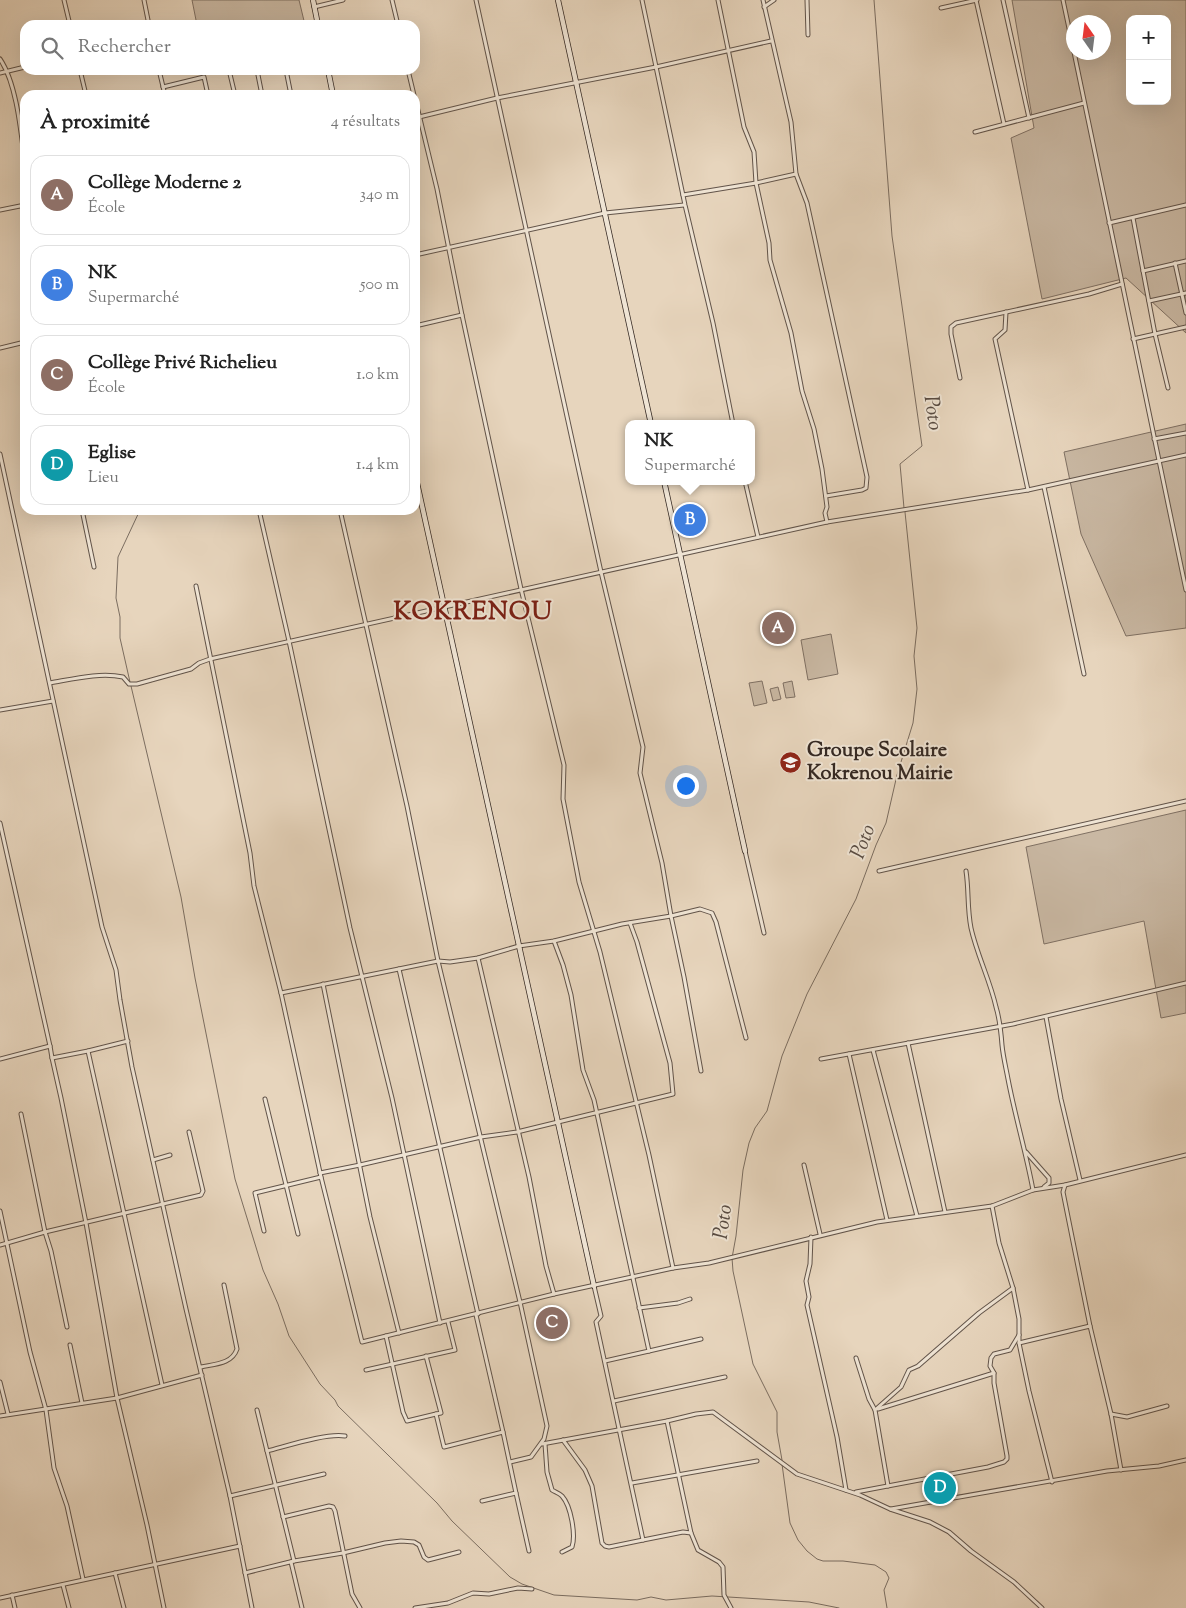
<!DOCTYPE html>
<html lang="fr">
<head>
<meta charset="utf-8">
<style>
  :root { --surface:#fff; --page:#f2f2f2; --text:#222; --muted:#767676; --line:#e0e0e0; --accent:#8f2418 }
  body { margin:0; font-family:"Sorts Mill Goudy",serif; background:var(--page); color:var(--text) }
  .controls { position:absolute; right:15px; top:15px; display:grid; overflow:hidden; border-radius:10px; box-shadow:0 5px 20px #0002 }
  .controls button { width:45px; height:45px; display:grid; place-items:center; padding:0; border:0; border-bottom:1px solid var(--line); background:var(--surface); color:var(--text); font:25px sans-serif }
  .compass { position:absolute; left:1066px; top:15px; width:45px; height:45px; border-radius:50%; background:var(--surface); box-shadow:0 5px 20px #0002; rotate:346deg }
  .you { position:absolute; left:685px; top:785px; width:18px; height:18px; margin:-12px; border:4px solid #fff; border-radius:50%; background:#1a73e8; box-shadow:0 0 0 8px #1a73e833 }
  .badge { display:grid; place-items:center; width:32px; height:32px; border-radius:50%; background:var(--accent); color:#fff; font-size:16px; font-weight:700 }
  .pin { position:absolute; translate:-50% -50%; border:2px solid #fff; box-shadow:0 1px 5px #0006 }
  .popup { position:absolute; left:625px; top:420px; width:130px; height:65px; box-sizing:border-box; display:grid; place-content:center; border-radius:10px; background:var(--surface); filter:drop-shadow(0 1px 4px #0005); font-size:16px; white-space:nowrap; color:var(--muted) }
  .popup b { font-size:19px; color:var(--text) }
  .popup::after { content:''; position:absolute; left:50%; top:100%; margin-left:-10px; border:10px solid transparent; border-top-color:var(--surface) }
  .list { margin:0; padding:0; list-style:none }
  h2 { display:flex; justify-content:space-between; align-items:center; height:65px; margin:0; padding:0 20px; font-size:21px }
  h2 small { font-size:16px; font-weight:400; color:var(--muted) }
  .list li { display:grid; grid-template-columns:32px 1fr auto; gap:15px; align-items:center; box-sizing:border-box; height:80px; margin:0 10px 10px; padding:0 10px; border:1px solid var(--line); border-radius:15px }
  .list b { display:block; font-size:19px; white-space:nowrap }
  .list p { margin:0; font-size:16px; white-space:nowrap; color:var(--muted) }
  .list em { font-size:16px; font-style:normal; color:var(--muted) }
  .icon { flex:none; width:28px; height:28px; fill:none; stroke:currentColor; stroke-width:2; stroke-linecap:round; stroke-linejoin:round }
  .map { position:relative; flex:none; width:1186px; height:1608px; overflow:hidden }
  .search { position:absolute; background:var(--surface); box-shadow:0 5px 20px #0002; left:20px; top:20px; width:400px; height:55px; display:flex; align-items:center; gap:12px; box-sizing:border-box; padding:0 18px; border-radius:15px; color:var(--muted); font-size:19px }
  .panel { position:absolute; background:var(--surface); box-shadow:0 5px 20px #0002; left:20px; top:90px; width:400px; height:425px; border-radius:15px }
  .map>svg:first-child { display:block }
  .green { fill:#c9b8a3; stroke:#7f7063; fill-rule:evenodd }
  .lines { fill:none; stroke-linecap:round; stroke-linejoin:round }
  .stream { stroke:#7b6d60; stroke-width:1 }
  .street-casing { stroke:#62544a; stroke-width:5 }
  .secondary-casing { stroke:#352923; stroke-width:6 }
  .street { stroke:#efe4d4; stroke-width:3 }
  .secondary { stroke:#efe4d4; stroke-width:4.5 }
  .labels { text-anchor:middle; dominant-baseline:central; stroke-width:4; stroke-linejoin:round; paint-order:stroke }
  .poi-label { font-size:20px; font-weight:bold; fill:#352923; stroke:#efe4d4; text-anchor:start }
  .water-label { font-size:21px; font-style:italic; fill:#584b42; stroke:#efe4d4 }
  .district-label { font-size:25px; font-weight:bold; letter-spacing:1px; fill:#7a1f14; stroke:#efe4d4 }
</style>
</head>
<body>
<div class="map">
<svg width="1186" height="1608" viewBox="0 0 1186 1608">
  <rect width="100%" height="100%" fill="#e7d5bd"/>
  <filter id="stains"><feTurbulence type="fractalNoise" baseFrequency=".004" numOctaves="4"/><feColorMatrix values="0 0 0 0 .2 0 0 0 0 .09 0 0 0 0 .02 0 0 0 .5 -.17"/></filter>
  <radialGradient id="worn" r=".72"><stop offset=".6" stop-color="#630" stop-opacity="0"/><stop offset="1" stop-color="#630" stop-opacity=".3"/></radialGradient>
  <!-- green -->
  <g class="green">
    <polygon points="192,0 299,0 305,25 197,25"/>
    <path d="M 1012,0 L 1186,0 L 1186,333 L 1126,278 L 1042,299 L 1011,138 L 1034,128 ZM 1130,19 L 1167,19 L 1167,101 L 1130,101 ZM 1074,22 L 1104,22 L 1104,52 L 1074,52 Z"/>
    <polygon points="1186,424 1186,628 1126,636 1081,534 1064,452"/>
    <polygon points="831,634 838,674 808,680 801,640"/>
    <polygon points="762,681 767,703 754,706 749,683"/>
    <polygon points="792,681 795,697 786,698 783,683"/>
    <polygon points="778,687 781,699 773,701 770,689"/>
    <polygon points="1186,810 1186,1013 1161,1018 1144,921 1044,944 1026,847"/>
  </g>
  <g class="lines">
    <!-- stream -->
    <g class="stream">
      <polyline points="874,0 892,236 922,446 900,464 904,508"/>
      <polyline points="130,682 120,638 120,617 116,598 118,557 140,510"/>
      <polyline points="131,686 181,897 195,978 235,1179 263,1270 278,1304 289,1336 320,1384 335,1400 338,1406 437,1503 452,1521 510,1577 522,1584 554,1595 637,1600 651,1597 666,1600 712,1596 809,1602 839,1608"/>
      <polyline points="782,1460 777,1432 777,1412 753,1364 733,1271 732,1258 736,1236 743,1170 749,1143 755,1128 767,1111 782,1056 807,994 856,899 876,845 886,823 897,775 913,723 917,689 914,656 917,628 905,512"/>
      <polyline points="782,1464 790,1523 798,1540 807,1551 817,1559 823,1561 843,1561 875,1565 886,1572 889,1578 884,1590 887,1608"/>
    </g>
    <defs>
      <g id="street">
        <polyline points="64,0 70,25"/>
        <polyline points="144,0 149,25"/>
        <polyline points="392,0 398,25"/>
        <polyline points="476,0 601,572 643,747 640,773 662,863 671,916 684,977 701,1071"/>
        <polyline points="642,0 685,205 713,323 733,424"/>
        <polyline points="718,0 744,127 754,152 756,183 769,243 770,260 791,333 802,391 814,429 822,469 827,507 825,513 827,522"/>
        <polyline points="763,0 791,122 796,174 807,203 867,477 866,488 862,490 826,496"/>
        <polyline points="807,0 808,35"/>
        <polyline points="976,0 1004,124"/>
        <polyline points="1003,0 1029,118"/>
        <polyline points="1063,0 1074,52"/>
        <polyline points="314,7 343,0"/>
        <polyline points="764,7 774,0"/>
        <polyline points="941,8 977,0"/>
        <polyline points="1074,52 1186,590"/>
        <path d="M 0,59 C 17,84 21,133 25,164"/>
        <polyline points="80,70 86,95"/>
        <polyline points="159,70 165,95"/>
        <polyline points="229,70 235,95"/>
        <polyline points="257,70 262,95"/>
        <polyline points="286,70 291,95"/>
        <polyline points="408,70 414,95"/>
        <polyline points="0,73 25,67"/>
        <polyline points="163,87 204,77 208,95"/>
        <polyline points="415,98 437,189 462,315 521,589 564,765 563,799 579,882 600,952 649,1155 673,1268"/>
        <polyline points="415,118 497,98 656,67 771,41"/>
        <polyline points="975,132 1084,103"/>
        <polyline points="683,195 756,183 796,174"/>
        <polyline points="25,201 25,213"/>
        <polyline points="0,210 25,205"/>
        <polyline points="1133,218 1155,334 1168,388"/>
        <polyline points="1109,223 1186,205"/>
        <polyline points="415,255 605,213 684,205"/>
        <polyline points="1175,263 1186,313"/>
        <polyline points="1143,271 1186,261"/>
        <polyline points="1149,301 1186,293"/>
        <polyline points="1006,312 1005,330 995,339 1028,490"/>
        <polyline points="415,326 462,315"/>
        <polyline points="1133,339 1186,327"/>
        <polyline points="0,348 25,342"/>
        <polyline points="960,378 951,334 951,327 956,323 1089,294 1122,284"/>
        <polyline points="1154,439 1186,433"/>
        <polyline points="0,454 102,927 116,970 120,1000 132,1067 186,1309 230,1496 252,1608"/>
        <polyline points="745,481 758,537"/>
        <polyline points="1044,487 1084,674"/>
        <polyline points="82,510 94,567"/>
        <polyline points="259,510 289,641 350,928 392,1098 440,1323"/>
        <polyline points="340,510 407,806 438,961 520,1302 547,1426 544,1439 531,1457 510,1462"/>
        <polyline points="196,586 250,853 254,886 281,993 321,1177 362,1342 554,1294 673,1268 709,1263 877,1222 992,1206 1033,1190 1065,1185 1186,1155"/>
        <path d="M 50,683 C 73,679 100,672 123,677 L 129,684 L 137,684 L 191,669 L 199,663 L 210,659 L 827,522 L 1028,490 L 1186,455"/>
        <polyline points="0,710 53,701"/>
        <polyline points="0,823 50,1046 52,1058 88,1051 128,1041"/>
        <polyline points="745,851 764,933"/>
        <polyline points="879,871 1186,801"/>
        <path d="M 966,871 C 969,890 967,908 971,928 C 977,955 990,980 996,1007 C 1000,1020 1001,1032 1002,1045 C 1003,1056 1006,1068 1008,1079 C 1015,1116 1026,1152 1033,1190"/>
        <polyline points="554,941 563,965 571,995 583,1070 594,1100 649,1351 605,1361"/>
        <polyline points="478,958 529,1177 546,1266 554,1294"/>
        <polyline points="399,969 478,1314"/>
        <polyline points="323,984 370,1217 399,1333"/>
        <polyline points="281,993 438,961 450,962 478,958 519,946 554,941 622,924 671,916 700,909 712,913 716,922 746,1038"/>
        <polyline points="1046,1017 1061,1099 1080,1180"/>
        <polyline points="908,1043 945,1212"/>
        <polyline points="873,1050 917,1216"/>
        <polyline points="88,1051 162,1385"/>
        <polyline points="849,1054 887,1220"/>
        <polyline points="52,1058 61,1098 86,1223 117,1398 147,1525 164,1608"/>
        <polyline points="0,1059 50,1046"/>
        <polyline points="821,1059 1013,1024 1186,983"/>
        <polyline points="265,1099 298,1234"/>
        <polyline points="21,1114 45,1232 51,1251 67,1327"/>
        <polyline points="1026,1152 1049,1178 1049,1183 1044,1187"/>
        <polyline points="153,1160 170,1155"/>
        <polyline points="804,1165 820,1234"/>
        <polyline points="320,1173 360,1165 481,1137 517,1132 673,1094 670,1063 637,942 630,923"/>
        <polyline points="1065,1185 1063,1192 1090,1326"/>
        <polyline points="992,1206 999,1243 1013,1288 1019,1319 1019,1343 1029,1391 1052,1482"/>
        <polyline points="0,1211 30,1352 46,1410 54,1468 67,1506 83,1579"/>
        <polyline points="264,1231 255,1193 321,1177"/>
        <polyline points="811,1237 810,1264 806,1281 809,1297 807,1305 837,1437 846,1490"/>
        <polyline points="0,1245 45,1232 201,1195 203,1191 189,1132"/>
        <polyline points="594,1286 601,1316 596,1322 643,1540 683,1532 691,1533"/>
        <polyline points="639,1308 678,1303 690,1299"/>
        <polyline points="476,1315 503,1432"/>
        <polyline points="386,1336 403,1412 407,1421 436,1414"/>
        <polyline points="1019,1343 1090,1326 1111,1414 1121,1470"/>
        <polyline points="70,1345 82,1403"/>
        <polyline points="649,1351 701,1339"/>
        <polyline points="426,1356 441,1413 436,1414 444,1447 503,1432 516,1493 482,1501"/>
        <polyline points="856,1358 869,1399 875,1410 888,1486"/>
        <path d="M 201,1367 C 215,1364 232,1364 237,1349 L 224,1285"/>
        <polyline points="366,1370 455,1350 448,1322"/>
        <polyline points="0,1382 8,1414"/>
        <polyline points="614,1401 725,1377"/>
        <polyline points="878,1409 994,1373"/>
        <polyline points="257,1410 294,1561"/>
        <polyline points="875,1410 901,1387 909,1370 918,1366 979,1313 1013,1288"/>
        <polyline points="1111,1414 1127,1417 1167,1406"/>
        <polyline points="0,1416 117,1398 202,1375"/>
        <polyline points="667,1421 691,1533 698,1550 719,1562 723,1567 724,1595 731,1608"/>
        <polyline points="563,1440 585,1470 592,1486 602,1543 605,1546 609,1547 643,1540"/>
        <polyline points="542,1444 667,1421 696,1414 713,1412 797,1474 860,1495 890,1509 930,1522 949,1532 971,1551 1014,1582 1042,1608"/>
        <path d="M 545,1444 L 547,1472 L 552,1490 C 555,1492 559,1493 562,1496 C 571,1506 576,1535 572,1547 L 562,1552"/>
        <path d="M 267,1451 C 287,1446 326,1433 345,1436"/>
        <polyline points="632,1483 757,1461"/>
        <polyline points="856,1492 988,1467 1004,1462 1007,1459 1007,1456 994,1383 994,1373 990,1366 991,1358 994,1354 1010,1350 1019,1335"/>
        <polyline points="516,1493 529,1551"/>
        <polyline points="230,1496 324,1474"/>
        <polyline points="891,1509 1107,1471 1159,1466 1186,1460"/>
        <polyline points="283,1517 329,1506 333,1507 335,1511 352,1594 360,1608"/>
        <polyline points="291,1562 302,1608"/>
        <polyline points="115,1573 124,1608"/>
        <polyline points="245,1573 294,1561 343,1553 385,1543 401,1541 414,1542 419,1545 424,1557 428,1560 459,1552"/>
        <polyline points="63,1585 69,1608"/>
        <polyline points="12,1595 15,1608"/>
        <polyline points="0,1598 240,1546"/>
        <polyline points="415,1608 448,1603 473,1593 489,1594 518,1588 532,1589"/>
      </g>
      <g id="secondary">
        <polyline points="313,0 318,25"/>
        <polyline points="558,0 651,424"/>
        <polyline points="328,70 333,95"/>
        <polyline points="415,474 594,1286"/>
        <polyline points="664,481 745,851"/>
      </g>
    </defs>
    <!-- street casing -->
    <use href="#street" class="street-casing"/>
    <!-- secondary casing -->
    <use href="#secondary" class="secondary-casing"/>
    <!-- street -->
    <use href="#street" class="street"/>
    <!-- secondary -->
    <use href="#secondary" class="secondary"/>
  </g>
  <!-- icons -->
  <defs>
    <symbol id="school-disc" viewBox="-11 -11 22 22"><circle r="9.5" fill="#8f2418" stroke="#efe4d4"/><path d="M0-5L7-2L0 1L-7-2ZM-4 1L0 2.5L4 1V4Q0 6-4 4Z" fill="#fff"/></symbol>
  </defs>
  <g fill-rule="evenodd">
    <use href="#school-disc" x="778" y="750" width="25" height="25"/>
  </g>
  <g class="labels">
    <!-- poi labels -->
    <g class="poi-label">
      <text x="807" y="751">Groupe Scolaire<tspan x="807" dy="23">Kokrenou Mairie</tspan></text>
    </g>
    <!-- water labels -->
    <g class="water-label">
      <text transform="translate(932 413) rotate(82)">Poto</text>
      <text transform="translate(864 842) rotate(-69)">Poto</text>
      <text transform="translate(724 1222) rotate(-82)">Poto</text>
    </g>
    <!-- district labels -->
    <g class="district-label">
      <text x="473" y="613">KOKRENOU</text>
    </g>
  </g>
  <rect width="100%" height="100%" filter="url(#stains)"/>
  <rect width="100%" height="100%" fill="url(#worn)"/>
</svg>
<div class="controls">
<button>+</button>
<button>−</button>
</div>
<svg class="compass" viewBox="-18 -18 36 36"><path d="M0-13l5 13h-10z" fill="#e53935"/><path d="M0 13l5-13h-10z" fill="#767676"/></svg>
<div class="you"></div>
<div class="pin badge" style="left:778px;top:628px;background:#8d6e63">A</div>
<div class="pin badge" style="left:690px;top:520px;background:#3f7fe0">B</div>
<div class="popup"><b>NK</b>Supermarché</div>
<div class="pin badge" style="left:552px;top:1323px;background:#8d6e63">C</div>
<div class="pin badge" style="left:940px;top:1488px;background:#0f9aa8">D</div>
<div class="search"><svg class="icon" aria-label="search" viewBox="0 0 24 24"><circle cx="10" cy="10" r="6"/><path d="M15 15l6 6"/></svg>Rechercher</div>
<section class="panel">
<h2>À proximité<small>4 résultats</small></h2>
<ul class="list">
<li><span class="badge" style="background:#8d6e63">A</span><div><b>Collège Moderne 2</b><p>École</p></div><em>340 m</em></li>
<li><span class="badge" style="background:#3f7fe0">B</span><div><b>NK</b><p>Supermarché</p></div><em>500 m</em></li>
<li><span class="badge" style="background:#8d6e63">C</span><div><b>Collège Privé Richelieu</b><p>École</p></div><em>1.0 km</em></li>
<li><span class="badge" style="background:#0f9aa8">D</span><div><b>Eglise</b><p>Lieu</p></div><em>1.4 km</em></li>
</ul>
</section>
</div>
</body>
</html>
